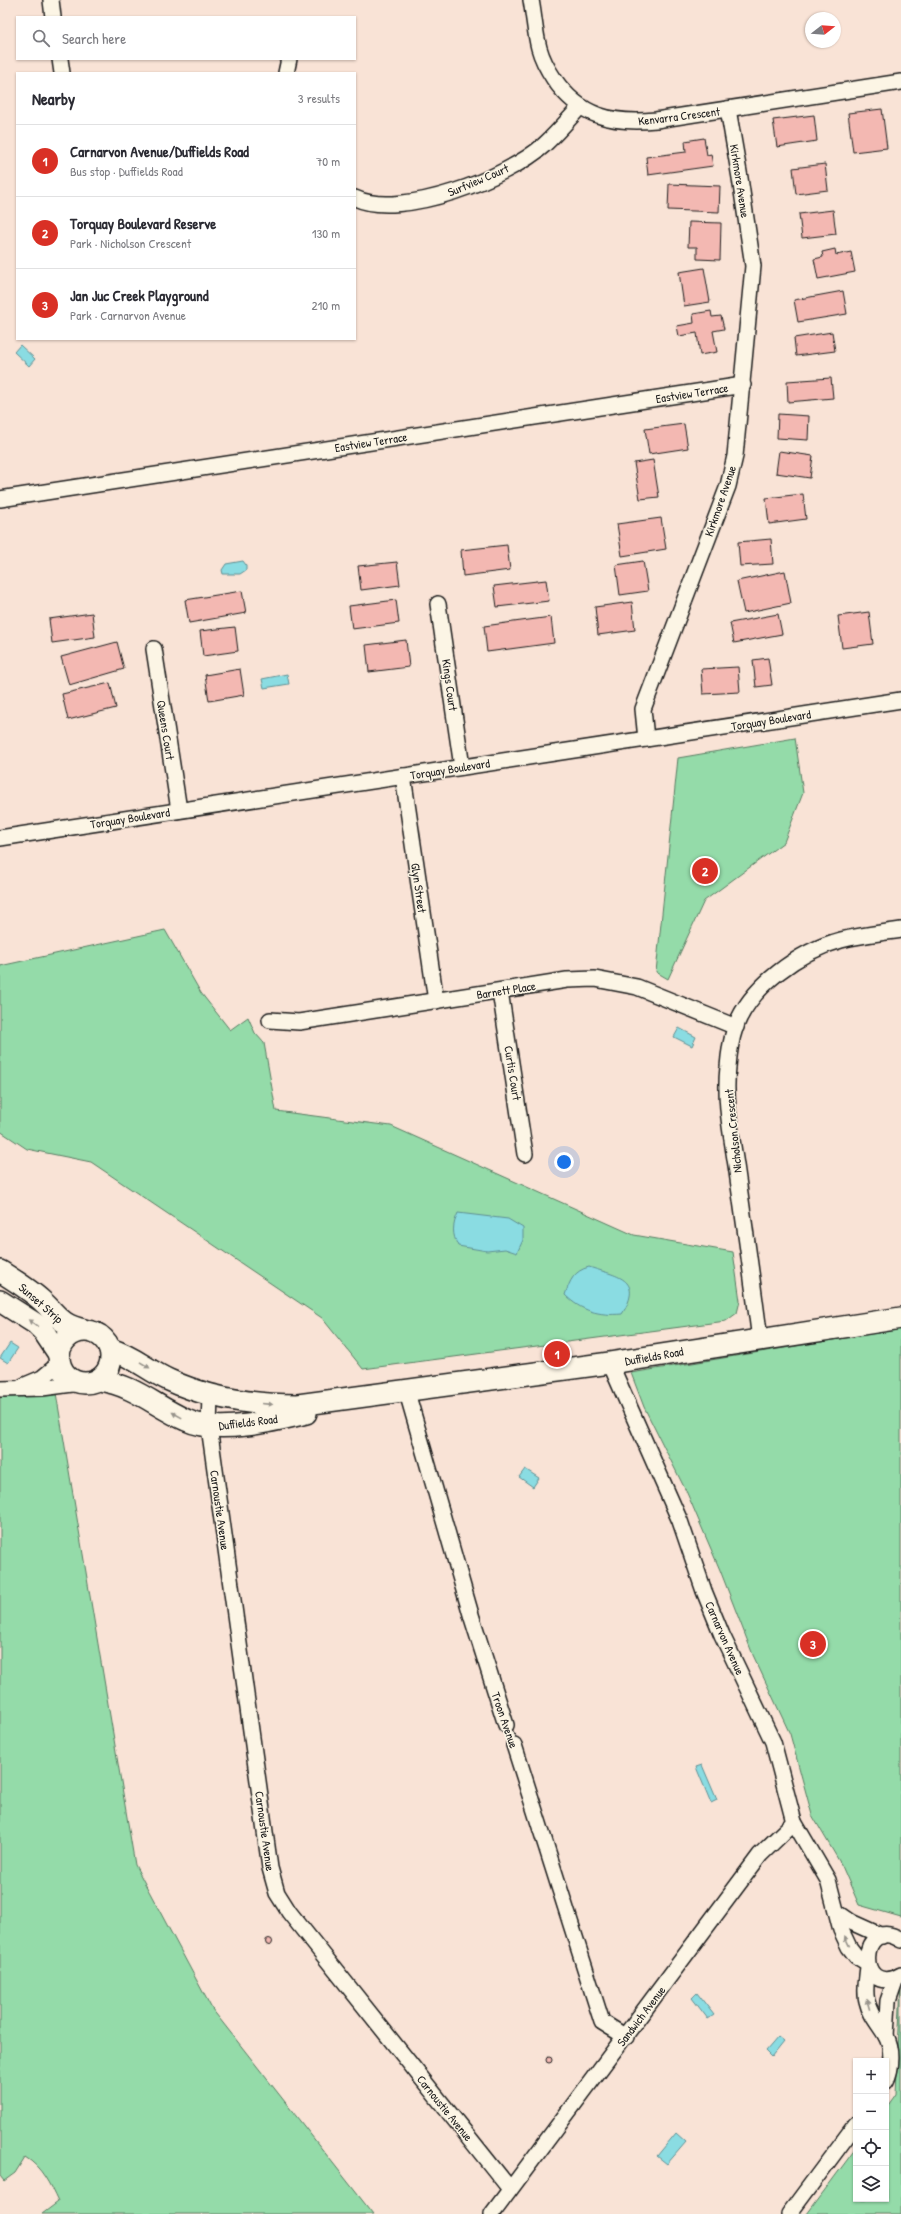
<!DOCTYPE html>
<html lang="en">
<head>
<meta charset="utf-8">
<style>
  :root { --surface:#fff; --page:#f2f2f3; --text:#2b2b33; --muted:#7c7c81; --line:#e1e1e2; --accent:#d93025 }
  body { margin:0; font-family:"Patrick Hand",sans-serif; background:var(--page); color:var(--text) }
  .controls { position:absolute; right:12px; bottom:12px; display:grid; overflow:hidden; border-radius:0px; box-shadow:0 1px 3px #0004 }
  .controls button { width:36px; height:36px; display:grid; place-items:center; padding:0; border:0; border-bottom:1px solid var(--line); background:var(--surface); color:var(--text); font:20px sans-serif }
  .compass { position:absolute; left:805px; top:12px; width:36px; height:36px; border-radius:50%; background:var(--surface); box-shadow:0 1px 3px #0004; rotate:73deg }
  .you { position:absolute; left:564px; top:1162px; width:14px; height:14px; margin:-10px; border:3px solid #fff; border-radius:50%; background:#1a73e8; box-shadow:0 0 0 6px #1a73e833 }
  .badge { display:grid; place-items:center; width:26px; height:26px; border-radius:50%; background:var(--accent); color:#fff; font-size:13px; font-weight:700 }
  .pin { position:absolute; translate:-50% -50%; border:2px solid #fff; box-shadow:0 1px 4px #0006 }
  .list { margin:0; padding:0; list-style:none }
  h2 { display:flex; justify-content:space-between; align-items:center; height:52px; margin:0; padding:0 16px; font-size:17px }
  h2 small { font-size:13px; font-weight:400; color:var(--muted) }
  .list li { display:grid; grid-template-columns:26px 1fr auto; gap:12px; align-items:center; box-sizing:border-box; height:72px; padding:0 16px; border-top:1px solid var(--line) }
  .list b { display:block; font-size:15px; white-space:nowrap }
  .list p { margin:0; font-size:13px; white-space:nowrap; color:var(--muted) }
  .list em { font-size:13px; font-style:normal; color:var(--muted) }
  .icon { flex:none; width:22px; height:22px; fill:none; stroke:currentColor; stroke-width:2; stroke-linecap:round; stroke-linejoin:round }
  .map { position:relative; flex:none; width:901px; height:2214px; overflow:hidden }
  .search { position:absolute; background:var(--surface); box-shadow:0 1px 3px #0004; left:16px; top:16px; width:340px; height:44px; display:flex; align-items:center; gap:10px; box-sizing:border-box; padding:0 14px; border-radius:0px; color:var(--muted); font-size:15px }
  .panel { position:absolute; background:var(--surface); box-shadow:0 1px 3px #0004; left:16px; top:72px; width:340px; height:268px; border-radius:0px }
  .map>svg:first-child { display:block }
  .green { fill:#94dba9; stroke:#587c62 }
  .water { fill:#8adce2; stroke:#5e8f93 }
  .building { fill:#f3b8b2; stroke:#1c1c1c }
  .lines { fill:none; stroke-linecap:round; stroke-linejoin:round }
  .lane-casing { stroke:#1c1c1c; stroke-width:10 }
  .street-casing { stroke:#1c1c1c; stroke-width:18 }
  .secondary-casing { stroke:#1c1c1c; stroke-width:24 }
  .lane { stroke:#fcf5e5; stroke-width:7 }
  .street { stroke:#fcf5e5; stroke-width:15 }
  .secondary { stroke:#fcf5e5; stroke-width:21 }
  .oneway { fill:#97938b }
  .labels { text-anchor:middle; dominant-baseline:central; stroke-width:3; stroke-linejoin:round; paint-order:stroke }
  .street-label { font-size:12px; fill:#1c1c1c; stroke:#fcf5e5 }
</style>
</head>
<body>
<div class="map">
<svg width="901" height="2214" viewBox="0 0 901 2214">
  <rect width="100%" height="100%" fill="#f9e3d6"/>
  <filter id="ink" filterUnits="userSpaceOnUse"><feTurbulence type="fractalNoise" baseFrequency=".025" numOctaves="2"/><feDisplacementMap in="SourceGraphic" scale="8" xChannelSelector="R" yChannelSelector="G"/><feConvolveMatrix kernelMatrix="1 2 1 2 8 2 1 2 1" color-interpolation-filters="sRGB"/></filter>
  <g filter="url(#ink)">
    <!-- green -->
    <g class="green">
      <polygon points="795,738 803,793 784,842 704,901 668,979 656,972 678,758"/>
      <polygon points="165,930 201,993 230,1030 248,1017 255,1033 264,1043 276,1111 391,1126 634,1235 733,1252 740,1301 737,1313 726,1321 363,1369 322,1318 91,1162 27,1149 0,1131 0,966"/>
      <polygon points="901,1329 901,1917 859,1905 842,1866 812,1815 790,1734 753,1655 720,1570 687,1493 644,1407 631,1373"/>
      <path d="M 55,1387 L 135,1865 L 212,2009 L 373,2214 L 42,2214 L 58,2202 C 50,2185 42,2167 25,2157 L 15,2173 L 4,2181 L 0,2176 L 0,1389 Z"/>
      <polygon points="901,1985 901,2214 807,2214 856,2148 856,2199 886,2199 886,2108 896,2094"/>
    </g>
    <!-- water -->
    <g class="water">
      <polygon points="20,345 35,359 29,366 14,352"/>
      <polygon points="243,561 246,565 246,570 240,574 223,574 222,570 226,564"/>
      <polygon points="287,674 289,684 264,688 262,679"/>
      <polygon points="679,1028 696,1037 692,1046 674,1037"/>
      <path d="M 458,1213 L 508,1219 L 523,1228 L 523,1240 L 517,1253 L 505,1249 L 487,1251 L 458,1246 C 452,1234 452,1226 458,1213 Z"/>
      <path d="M 589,1267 C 616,1276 645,1278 622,1314 C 599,1316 581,1311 565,1295 C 570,1280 574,1271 589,1267 Z"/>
      <polygon points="10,1343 18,1348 8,1363 0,1358"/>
      <polygon points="525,1469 539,1478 533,1487 519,1477"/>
      <polygon points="702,1765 717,1800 711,1803 696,1767"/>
      <polygon points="697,1993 714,2015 708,2019 692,1998"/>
      <polygon points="778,2037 784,2042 772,2057 766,2051"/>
      <polygon points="676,2133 686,2142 667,2164 657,2156"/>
    </g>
    <!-- building -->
    <g class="building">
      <polygon points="882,109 887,148 853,152 848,113"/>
      <polygon points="814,115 817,141 777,147 773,120"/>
      <polygon points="704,138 707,155 711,154 713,166 648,175 646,157 686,152 685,141"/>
      <polygon points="825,164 828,190 796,194 793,168"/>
      <polygon points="669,184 720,186 719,212 668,210"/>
      <polygon points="833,210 836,234 802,238 799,214"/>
      <polygon points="689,222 721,223 720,260 697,259 697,247 688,247"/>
      <polygon points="835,249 836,255 851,252 855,272 818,279 814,259 823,257 822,252"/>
      <polygon points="704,268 710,302 684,306 679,272"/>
      <polygon points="843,291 847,314 798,322 794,300"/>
      <polygon points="711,311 712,317 721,316 724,329 713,331 717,352 700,355 697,333 679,336 677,326 694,323 693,314"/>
      <polygon points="832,332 835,351 796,356 794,338"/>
      <polygon points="831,378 833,398 788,402 787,381"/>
      <polygon points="778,414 809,416 808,440 777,438"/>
      <polygon points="684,424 688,448 649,454 645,429"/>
      <polygon points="779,451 813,456 810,478 776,473"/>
      <polygon points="653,460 659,497 640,499 634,463"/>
      <polygon points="803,494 806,519 769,524 766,498"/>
      <polygon points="661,518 666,549 622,556 617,524"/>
      <polygon points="771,539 773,564 740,566 738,542"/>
      <polygon points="507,545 510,570 463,576 461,550"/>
      <polygon points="643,561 648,591 620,595 616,565"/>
      <polygon points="397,562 400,585 361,590 358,566"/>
      <polygon points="785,571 791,603 744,613 737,581"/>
      <polygon points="546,580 549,601 497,607 494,586"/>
      <polygon points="242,591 246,613 189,623 185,600"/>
      <polygon points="396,600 399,623 352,629 349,606"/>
      <polygon points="632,602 635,630 598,635 595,607"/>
      <polygon points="869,612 873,644 842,648 838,616"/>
      <polygon points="92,613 95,637 52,643 49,619"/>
      <polygon points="778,614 782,634 734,643 730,623"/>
      <polygon points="551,617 554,643 487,652 484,626"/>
      <polygon points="235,627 238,651 203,656 200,631"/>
      <polygon points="406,640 409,667 369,672 366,645"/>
      <polygon points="117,642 124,669 69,685 61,657"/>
      <polygon points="768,658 772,685 756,687 753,660"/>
      <polygon points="738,667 740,692 703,694 701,669"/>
      <polygon points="240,669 244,695 209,701 205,675"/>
      <polygon points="110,683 116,708 68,720 62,694"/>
      <circle cx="269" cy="1942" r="3.5"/>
      <circle cx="549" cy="2060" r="3"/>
    </g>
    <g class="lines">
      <defs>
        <polyline id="lane" points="506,1725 514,1745"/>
        <g id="street">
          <polyline points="51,0 53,17"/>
          <path d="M 531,0 C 534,16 535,33 539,48 C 542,59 548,70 554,79 C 580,117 612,124 656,120 L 901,82"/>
          <polyline points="60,59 62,73"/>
          <polyline points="286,73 289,59"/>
          <path d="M 355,198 C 401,220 509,177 544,145 C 557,133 568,120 580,107"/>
          <polyline points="0,499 743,385"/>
          <polyline points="438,604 462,767"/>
          <polyline points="154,649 179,810"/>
          <polyline points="646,739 643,709 728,486 735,456 753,266 740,178 728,109"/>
          <polyline points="403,776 436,1001"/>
          <polyline points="0,838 901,700"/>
          <polyline points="500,991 525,1154"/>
          <polyline points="270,1020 299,1022 567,980 595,979 637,987 736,1027"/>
          <path d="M 760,1340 C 753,1284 745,1228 737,1172 C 732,1137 724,1102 728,1067 C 729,1054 731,1040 735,1028 C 750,986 800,951 841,940 C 861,935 881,933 901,930"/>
          <polyline points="610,1363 680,1521 704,1591 722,1635 773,1742 794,1822 828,1880 841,1930 849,1947 856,1956 866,1962"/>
          <polyline points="23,1386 42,1378 60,1363"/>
          <polyline points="0,1389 42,1388 80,1383"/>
          <polyline points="406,1389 472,1618 506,1725"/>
          <polyline points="210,1395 209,1427 212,1448 270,1868 277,1893 289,1912 510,2189"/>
          <polyline points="514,1745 602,2022 626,2037"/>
          <polyline points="838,1913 851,1922 882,1936"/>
          <path d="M 901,1940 C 859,1913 854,2000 901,1975"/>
          <path d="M 868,1967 C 867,1977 864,1991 867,2001 C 870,2015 879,2024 886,2036 C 893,2049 892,2068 886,2081"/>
          <polyline points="886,2036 888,2001 896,1978"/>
          <polyline points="492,2214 760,1855 794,1822"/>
          <polyline points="789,2214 856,2124"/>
        </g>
        <g id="secondary">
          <path d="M 0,1271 C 14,1280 29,1289 41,1300 C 59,1316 59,1324 84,1330"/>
          <polyline points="0,1301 36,1324 44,1332 58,1353"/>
          <circle cx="85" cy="1357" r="26"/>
          <path d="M 110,1349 C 135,1357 147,1370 169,1380 C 210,1399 253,1405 298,1405 L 610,1363 L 901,1318"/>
          <path d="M 99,1380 C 136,1386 153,1405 186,1420 C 217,1435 274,1421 306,1413"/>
        </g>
      </defs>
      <!-- lane casing -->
      <use href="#lane" class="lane-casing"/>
      <!-- street casing -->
      <use href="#street" class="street-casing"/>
      <!-- secondary casing -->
      <use href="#secondary" class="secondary-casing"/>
      <!-- lane -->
      <use href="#lane" class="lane"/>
      <!-- street -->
      <use href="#street" class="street"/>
      <!-- secondary -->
      <use href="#secondary" class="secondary"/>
    </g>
    <!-- one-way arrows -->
    <defs><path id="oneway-solid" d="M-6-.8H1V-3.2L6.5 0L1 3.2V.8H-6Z"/></defs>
    <g class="oneway">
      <use href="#oneway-solid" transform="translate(33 1323) rotate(-144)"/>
      <use href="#oneway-solid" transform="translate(145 1365) rotate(32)"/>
      <use href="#oneway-solid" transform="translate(267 1404) rotate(5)"/>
      <use href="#oneway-solid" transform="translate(177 1415) rotate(-151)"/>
      <use href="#oneway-solid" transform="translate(847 1941) rotate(-115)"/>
      <use href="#oneway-solid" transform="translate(868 2004) rotate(-106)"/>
    </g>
  </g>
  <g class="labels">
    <!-- street labels -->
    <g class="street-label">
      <text transform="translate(679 116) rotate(-7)">Kenvarra Crescent</text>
      <text transform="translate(478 180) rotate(-23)">Surfview Court</text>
      <text transform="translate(740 181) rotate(81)">Kirkmore Avenue</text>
      <text transform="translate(692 393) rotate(-9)">Eastview Terrace</text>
      <text transform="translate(371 442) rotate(-9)">Eastview Terrace</text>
      <text transform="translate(720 501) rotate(-71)">Kirkmore Avenue</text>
      <text transform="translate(450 685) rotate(82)">Kings Court</text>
      <text transform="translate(771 720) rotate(-9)">Torquay Boulevard</text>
      <text transform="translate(166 730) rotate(81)">Queens Court</text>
      <text transform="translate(450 769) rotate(-9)">Torquay Boulevard</text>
      <text transform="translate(130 818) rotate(-9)">Torquay Boulevard</text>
      <text transform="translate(419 888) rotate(82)">Glyn Street</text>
      <text transform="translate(506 990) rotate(-9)">Barnett Place</text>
      <text transform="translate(513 1073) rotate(81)">Curtis Court</text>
      <text transform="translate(733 1131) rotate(-96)">Nicholson Crescent</text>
      <text transform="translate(41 1303) rotate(41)">Sunset Strip</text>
      <text transform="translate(654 1356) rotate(-10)">Duffields Road</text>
      <text transform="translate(248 1422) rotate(-7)">Duffields Road</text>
      <text transform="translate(220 1510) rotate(82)">Carnoustie Avenue</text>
      <text transform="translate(725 1638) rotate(66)">Carnarvon Avenue</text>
      <text transform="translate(505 1720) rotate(71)">Troon Avenue</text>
      <text transform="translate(265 1831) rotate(82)">Carnoustie Avenue</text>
      <text transform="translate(641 2016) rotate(-53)">Sandwich Avenue</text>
      <text transform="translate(445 2108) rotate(51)">Carnoustie Avenue</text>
    </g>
  </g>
</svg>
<div class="controls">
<button>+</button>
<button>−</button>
<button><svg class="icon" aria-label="locate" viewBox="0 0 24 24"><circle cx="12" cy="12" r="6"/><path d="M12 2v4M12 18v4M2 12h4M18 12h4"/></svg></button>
<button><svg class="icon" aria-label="layers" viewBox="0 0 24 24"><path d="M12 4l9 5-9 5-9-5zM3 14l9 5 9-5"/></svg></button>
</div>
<svg class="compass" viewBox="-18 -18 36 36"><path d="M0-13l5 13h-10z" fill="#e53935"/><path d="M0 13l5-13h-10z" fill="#7c7c81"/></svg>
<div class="you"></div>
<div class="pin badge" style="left:557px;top:1354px">1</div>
<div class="pin badge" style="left:705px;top:871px">2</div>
<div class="pin badge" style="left:813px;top:1644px">3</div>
<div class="search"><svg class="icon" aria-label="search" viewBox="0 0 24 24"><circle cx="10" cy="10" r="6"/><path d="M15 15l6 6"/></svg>Search here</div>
<section class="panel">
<h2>Nearby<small>3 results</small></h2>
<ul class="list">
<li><span class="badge">1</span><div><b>Carnarvon Avenue/Duffields Road</b><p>Bus stop · Duffields Road</p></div><em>70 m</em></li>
<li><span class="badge">2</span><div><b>Torquay Boulevard Reserve</b><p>Park · Nicholson Crescent</p></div><em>130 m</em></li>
<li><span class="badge">3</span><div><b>Jan Juc Creek Playground</b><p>Park · Carnarvon Avenue</p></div><em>210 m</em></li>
</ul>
</section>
</div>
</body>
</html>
